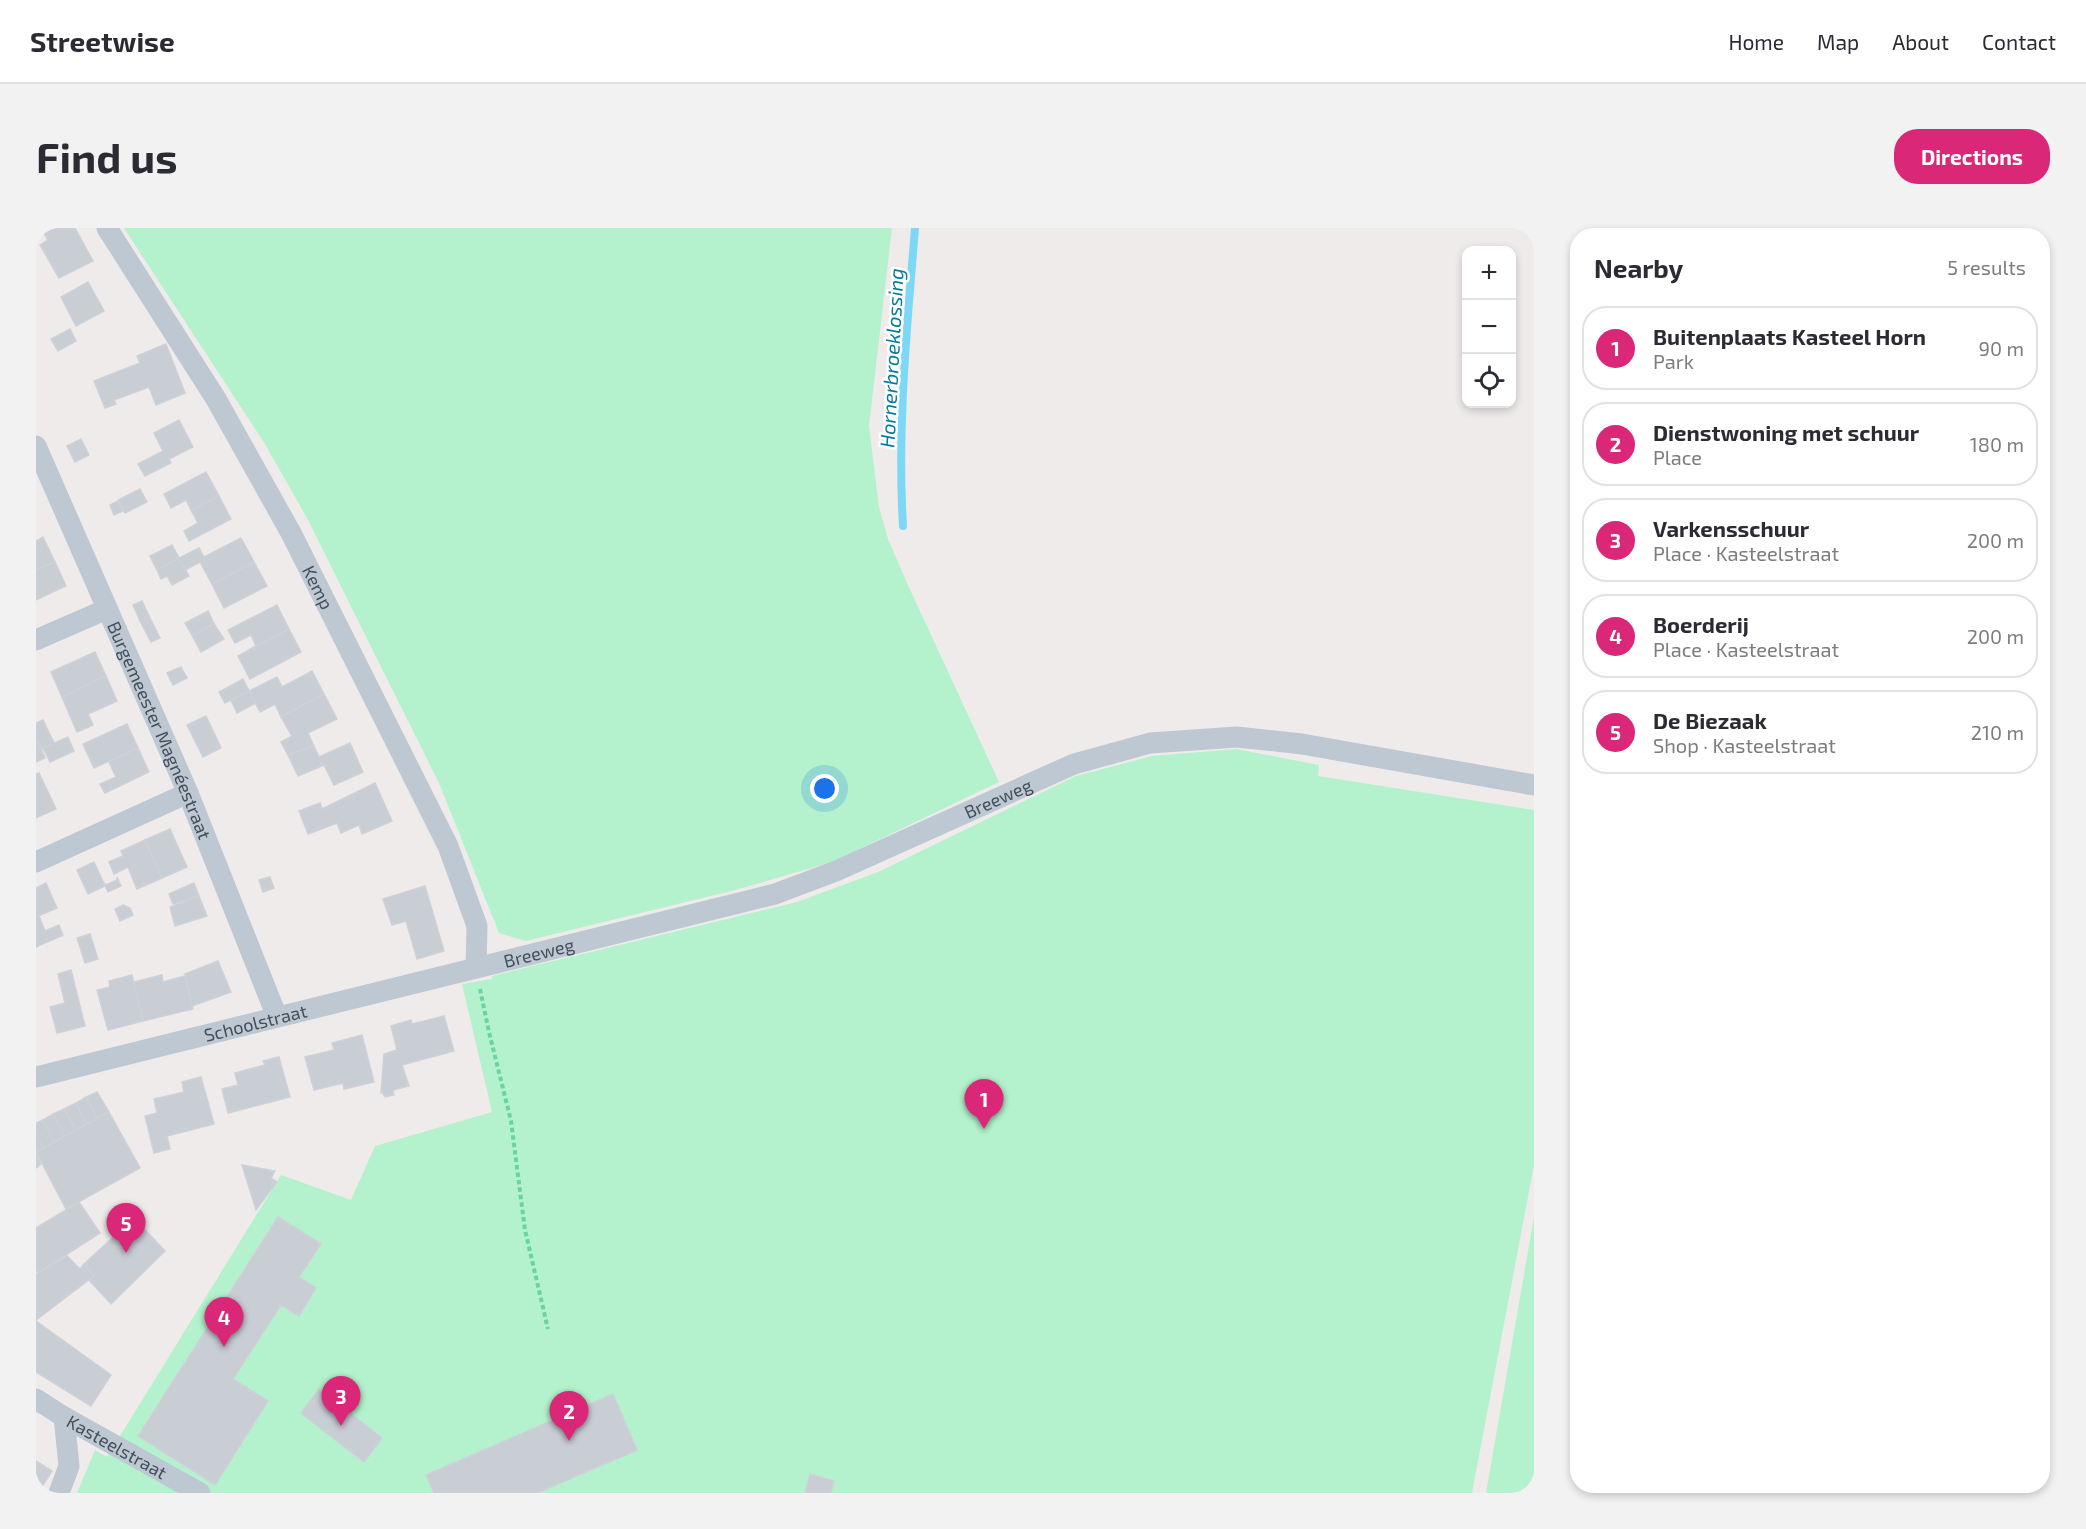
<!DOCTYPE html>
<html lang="en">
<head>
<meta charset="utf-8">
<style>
  :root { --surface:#fff; --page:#f2f2f3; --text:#2b2b33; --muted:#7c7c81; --line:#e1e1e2; --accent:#db2777 }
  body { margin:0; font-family:"Exo 2",sans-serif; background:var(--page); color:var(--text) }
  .controls { position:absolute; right:18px; top:18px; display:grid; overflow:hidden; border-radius:12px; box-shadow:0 3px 9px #0003 }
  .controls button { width:54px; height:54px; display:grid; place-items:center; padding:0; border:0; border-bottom:2px solid var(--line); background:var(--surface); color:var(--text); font:30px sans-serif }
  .you { position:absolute; left:789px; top:561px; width:21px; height:21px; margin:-15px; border:4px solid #fff; border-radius:50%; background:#1a73e8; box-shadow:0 0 0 9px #1a73e833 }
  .badge { display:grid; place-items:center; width:39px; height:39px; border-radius:50%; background:var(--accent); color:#fff; font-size:20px; font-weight:700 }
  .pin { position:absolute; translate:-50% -50px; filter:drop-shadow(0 2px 3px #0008) }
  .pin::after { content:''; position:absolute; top:32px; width:21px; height:18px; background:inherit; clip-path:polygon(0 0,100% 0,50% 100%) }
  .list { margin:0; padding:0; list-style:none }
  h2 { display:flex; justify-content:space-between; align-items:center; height:78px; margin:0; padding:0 24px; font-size:26px }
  h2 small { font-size:20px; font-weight:400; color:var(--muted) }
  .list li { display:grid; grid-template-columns:39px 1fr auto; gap:18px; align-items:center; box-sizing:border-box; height:84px; margin:0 12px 12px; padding:0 12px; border:2px solid var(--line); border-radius:24px }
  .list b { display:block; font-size:22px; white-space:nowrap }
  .list p { margin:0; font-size:20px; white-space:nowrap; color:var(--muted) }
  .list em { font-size:20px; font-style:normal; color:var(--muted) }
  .icon { flex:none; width:33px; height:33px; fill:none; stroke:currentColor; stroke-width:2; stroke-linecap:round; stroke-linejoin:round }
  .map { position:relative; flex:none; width:1498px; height:1265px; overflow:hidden; border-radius:24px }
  header { display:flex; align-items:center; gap:36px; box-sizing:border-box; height:84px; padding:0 30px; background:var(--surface); border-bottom:2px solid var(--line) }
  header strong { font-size:28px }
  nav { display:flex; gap:33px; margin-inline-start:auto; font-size:21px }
  .intro { display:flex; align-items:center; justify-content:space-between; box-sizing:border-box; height:144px; padding:0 36px }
  h1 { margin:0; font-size:42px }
  .button { padding:15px 27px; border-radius:24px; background:var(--accent); color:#fff; font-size:21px; font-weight:700 }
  main { display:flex; gap:36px; padding:0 36px }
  aside { flex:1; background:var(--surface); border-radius:24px; box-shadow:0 3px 9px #0003 }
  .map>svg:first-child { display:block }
  .green { fill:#b3f2cd }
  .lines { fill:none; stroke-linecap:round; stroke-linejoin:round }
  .stream { stroke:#7cd8f4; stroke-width:8 }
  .building { fill:#c9cdd4; stroke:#ced1d8; stroke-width:1.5 }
  .path { stroke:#69d3a1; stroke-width:4; stroke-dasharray:4.5 3; stroke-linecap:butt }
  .street { stroke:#bdc8d3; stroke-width:21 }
  .labels { text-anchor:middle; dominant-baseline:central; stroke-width:5; stroke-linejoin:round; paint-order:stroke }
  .street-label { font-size:18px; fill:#424e5a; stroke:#fff }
  .water-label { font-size:20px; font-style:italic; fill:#027ba0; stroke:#fff }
</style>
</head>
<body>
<header>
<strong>Streetwise</strong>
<nav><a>Home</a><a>Map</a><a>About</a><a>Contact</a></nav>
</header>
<div class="intro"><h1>Find us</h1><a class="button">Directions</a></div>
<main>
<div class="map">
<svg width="1498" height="1265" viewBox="0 0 1498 1265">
  <rect width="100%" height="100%" fill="#efebeb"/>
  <!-- green -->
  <g class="green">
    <polygon points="88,0 856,0 833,198 843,279 852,311 871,355 963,554 796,634 699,662 490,713 463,705 403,555 271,290 229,216"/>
    <polygon points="1200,521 1283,537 1282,548 1498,582 1498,937 1436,1265 41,1265 59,1222 71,1229 245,947 315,972 339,918 456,884 426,756 456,751 456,748 761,674 842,644 1040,548 1116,528"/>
    <polygon points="1498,989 1498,1265 1450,1265"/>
  </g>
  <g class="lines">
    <!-- stream -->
    <path class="stream" d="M 867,298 C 861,197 871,101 879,0"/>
  </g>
  <!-- building -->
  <g class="building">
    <polygon points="5,0 39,0 57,33 23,50 4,17 12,12"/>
    <polygon points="52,54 68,83 40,98 25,69"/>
    <polygon points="34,101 40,113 22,123 15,111"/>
    <polygon points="130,116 149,165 120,177 113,159 78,172 80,176 69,180 58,153 104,135 101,128"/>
    <polygon points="143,192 157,219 133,231 135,235 109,248 102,236 127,223 118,205"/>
    <polygon points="45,211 53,227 39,234 31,218"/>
    <polygon points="170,244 183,268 155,282 150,272 135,280 128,266"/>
    <polygon points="104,261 111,274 89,285 82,272"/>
    <polygon points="183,268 195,291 153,313 148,303 162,295 155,282"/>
    <polygon points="82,273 87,283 78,287 74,277"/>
    <polygon points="7,309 19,334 0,342 0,313"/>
    <polygon points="205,310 218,334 176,356 164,334 149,342 143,330 163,320 168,329"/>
    <polygon points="136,317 143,330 121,342 114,328"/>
    <polygon points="143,330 153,348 136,357 131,348 125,351 121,342"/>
    <polygon points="19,334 30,358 0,372 0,342"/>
    <polygon points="218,334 231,358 188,380 176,356"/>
    <polygon points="106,373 113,388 104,393 97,377"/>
    <polygon points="241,377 253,401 211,423 220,418 215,407 199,415 192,402"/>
    <polygon points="172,383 178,396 156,407 149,395"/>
    <polygon points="113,388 124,410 115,414 104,393"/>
    <polygon points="178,396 188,411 165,424 156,407"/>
    <polygon points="253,401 265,424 214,451 202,428"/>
    <polygon points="59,424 70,448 26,469 15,444"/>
    <polygon points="145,439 151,450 137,457 131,445"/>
    <polygon points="276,443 288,466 245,489 239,476 224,484 213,463 241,449 246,459"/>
    <polygon points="70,448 81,473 52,486 57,497 41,504 26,469"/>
    <polygon points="207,451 213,463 189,475 183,464"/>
    <polygon points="213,463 220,475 201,485 195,472"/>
    <polygon points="288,466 301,491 272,505 278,518 252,527 245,514 256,508 245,489"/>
    <polygon points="170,488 185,520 167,529 151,497"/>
    <polygon points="7,492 18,515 6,520 0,510 0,495"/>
    <polygon points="91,496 102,520 58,540 47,516"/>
    <polygon points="32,509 38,523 14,534 7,520"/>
    <polygon points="1,511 9,530 0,534 0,511"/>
    <polygon points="314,515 327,544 298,557 288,537 262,548 252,527 278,518 283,529"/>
    <polygon points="102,520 113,544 69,565 64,556 80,549 73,534"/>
    <polygon points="3,545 20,581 0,590 0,546"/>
    <polygon points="339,555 356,593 326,606 323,597 305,605 301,595 272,606 263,583 284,575 286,581"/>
    <polygon points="134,601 151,639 126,650 109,612"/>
    <polygon points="109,612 126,650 101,661 92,639 78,646 73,634 87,628 85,623"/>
    <polygon points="58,634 69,658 52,666 41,642"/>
    <polygon points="81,649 85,658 72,664 68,655 70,657 81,652"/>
    <polygon points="234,649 238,660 227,664 223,652"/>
    <polygon points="10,655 21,680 0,689 0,660"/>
    <polygon points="158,655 163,668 137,676 133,666"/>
    <polygon points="389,658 408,723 381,731 370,693 356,697 347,671"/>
    <polygon points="163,668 171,688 139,698 134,679"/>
    <polygon points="87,677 94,680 97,687 84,693 79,681"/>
    <polygon points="3,688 9,703 23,697 27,707 0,719 0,689"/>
    <polygon points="54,706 62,731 49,735 41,710"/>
    <polygon points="182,733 195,764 156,778 149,746"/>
    <polygon points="35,742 49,798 21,805 14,779 29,775 22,746"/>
    <polygon points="96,747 107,793 72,802 61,762 74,759 73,753"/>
    <polygon points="126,747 127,754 149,748 157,781 107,793 98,754"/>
    <polygon points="408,788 418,823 366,837 373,858 357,862 358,867 349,869 347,865 345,865 348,826 361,822 355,798 375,792 376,796"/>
    <polygon points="326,807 338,854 308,861 307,855 278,862 269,829 298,822 296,815"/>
    <polygon points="243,829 254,869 192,885 186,861 202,857 199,845 229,837 227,833"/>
    <polygon points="165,849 178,896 131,908 134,921 118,925 109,888 121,885 118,871 148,864 146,854"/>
    <polygon points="61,864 73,884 61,890 50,869"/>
    <polygon points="50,869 61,890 50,896 40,875"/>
    <polygon points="40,875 50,896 40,902 28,881"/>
    <polygon points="28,881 40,902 29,908 17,886"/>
    <polygon points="73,884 104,940 30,981 0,924"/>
    <polygon points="17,886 29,908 18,914 7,892"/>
    <polygon points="7,892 18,914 7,920 0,906 0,895"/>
    <polygon points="0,906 7,920 0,924"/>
    <polygon points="0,926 5,936 0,940"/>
    <polygon points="206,937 239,943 235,950 241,954 220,982"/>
    <polygon points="43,974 64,1005 2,1045 0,1042 0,1000"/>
    <polygon points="242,989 285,1016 263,1049 280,1060 263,1088 245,1077 197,1151 232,1173 179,1257 102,1208"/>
    <polygon points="98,990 129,1023 75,1076 53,1052 58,1048 48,1036"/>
    <polygon points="31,1028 44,1041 48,1036 58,1048 0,1092 0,1046"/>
    <polygon points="0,1093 75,1147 55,1178 0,1144"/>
    <polygon points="283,1161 346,1210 328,1234 265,1185"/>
    <polygon points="577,1166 601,1222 501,1265 398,1265 390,1247"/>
    <polygon points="0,1233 16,1243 2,1265 0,1265"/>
    <polygon points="774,1246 798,1253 795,1265 769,1265"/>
  </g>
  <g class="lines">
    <!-- path -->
    <polyline class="path" points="444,761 453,804 475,893 489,1002 512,1101"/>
    <!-- street -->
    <g class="street">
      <path id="s1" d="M 71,0 L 180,171 L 255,305 L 412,618 L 441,698 L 440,740"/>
      <path id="s2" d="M 0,218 L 152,565 L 241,789"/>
      <polyline points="0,412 71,381"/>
      <polyline points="0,634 152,565"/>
      <path id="s3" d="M 0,849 L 739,666 L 800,643 L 1038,536 L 1114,515 L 1201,509 L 1266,516 L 1498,557"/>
      <path id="s4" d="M 0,1171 L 28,1189 L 164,1265"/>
      <polyline points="23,1265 33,1238 28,1189"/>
    </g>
  </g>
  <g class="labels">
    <!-- street labels -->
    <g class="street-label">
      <text stroke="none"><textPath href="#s1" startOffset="417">Kemp</textPath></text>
      <text stroke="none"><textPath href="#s2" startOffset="310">Burgemeester Magnéestraat</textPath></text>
      <text stroke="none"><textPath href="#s3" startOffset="1004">Breeweg</textPath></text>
      <text stroke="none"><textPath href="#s3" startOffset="518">Breeweg</textPath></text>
      <text stroke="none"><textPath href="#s3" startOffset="226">Schoolstraat</textPath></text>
      <text stroke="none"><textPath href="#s4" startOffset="94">Kasteelstraat</textPath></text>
    </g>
    <!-- water labels -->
    <g class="water-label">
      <text transform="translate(855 130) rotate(-87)">Hornerbroeklossing</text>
    </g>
  </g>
</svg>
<div class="controls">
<button>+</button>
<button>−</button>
<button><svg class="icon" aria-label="locate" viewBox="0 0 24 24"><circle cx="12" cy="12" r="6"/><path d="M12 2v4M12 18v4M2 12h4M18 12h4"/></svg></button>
</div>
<div class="you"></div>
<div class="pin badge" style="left:948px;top:901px">1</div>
<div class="pin badge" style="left:533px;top:1213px">2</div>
<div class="pin badge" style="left:305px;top:1198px">3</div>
<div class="pin badge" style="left:188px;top:1119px">4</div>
<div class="pin badge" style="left:90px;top:1025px">5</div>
</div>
<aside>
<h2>Nearby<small>5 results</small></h2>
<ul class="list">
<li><span class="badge">1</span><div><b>Buitenplaats Kasteel Horn</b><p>Park</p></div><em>90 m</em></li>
<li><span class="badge">2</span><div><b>Dienstwoning met schuur</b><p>Place</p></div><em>180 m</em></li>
<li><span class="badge">3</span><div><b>Varkensschuur</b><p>Place · Kasteelstraat</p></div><em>200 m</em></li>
<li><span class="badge">4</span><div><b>Boerderij</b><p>Place · Kasteelstraat</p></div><em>200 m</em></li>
<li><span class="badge">5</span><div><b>De Biezaak</b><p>Shop · Kasteelstraat</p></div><em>210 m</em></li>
</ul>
</aside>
</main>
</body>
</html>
